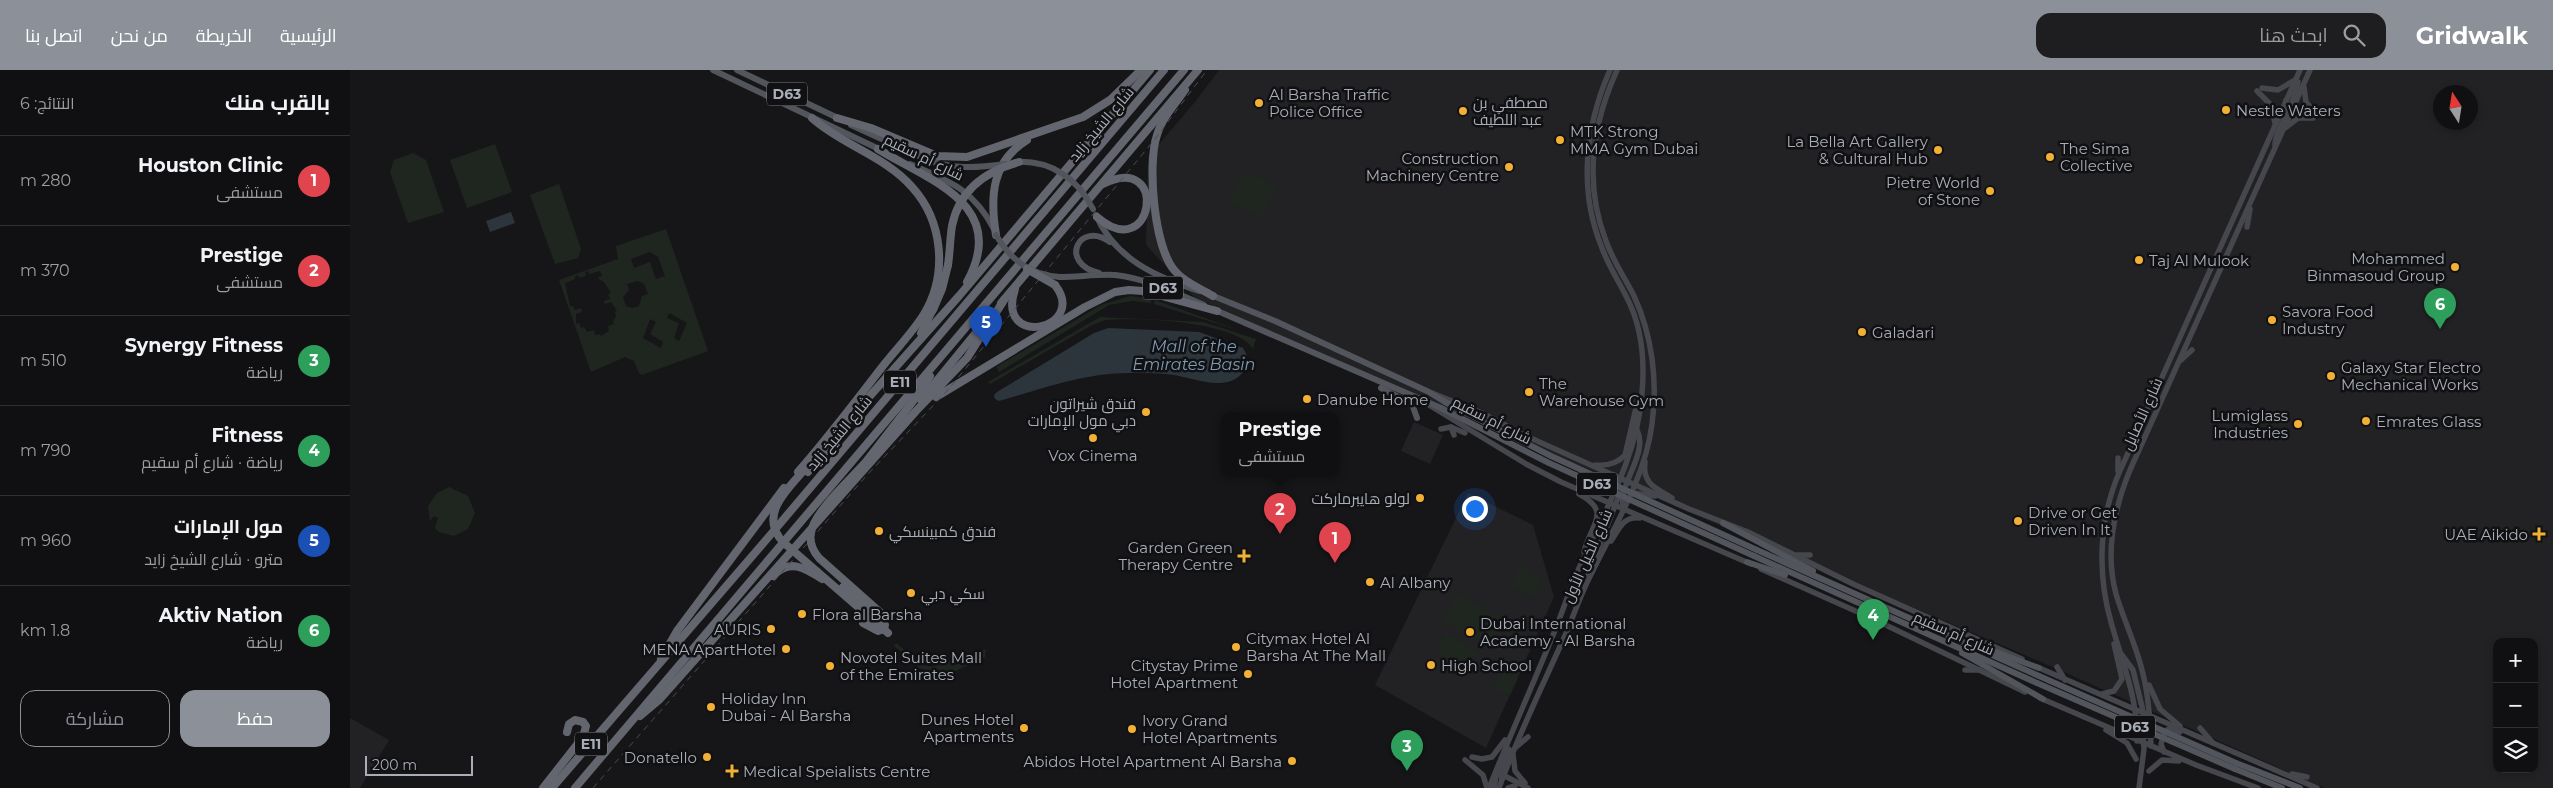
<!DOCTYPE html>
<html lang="ar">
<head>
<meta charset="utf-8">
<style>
  :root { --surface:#101012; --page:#1e1e20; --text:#f1f3f6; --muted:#9c9d9f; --line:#303032; --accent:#8c9099 }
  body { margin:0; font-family:Montserrat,Cairo,sans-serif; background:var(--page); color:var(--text); direction:rtl }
  .controls { position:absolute; right:15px; bottom:15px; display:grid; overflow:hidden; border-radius:10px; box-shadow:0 2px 8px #0003 }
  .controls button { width:45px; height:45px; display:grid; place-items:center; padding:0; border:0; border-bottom:1px solid var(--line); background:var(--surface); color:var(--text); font:25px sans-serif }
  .compass { position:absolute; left:2083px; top:15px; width:45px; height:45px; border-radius:50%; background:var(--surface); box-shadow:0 2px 8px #0003; rotate:348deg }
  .scale { position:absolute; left:15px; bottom:12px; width:108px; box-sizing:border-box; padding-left:5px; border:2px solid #a8adb8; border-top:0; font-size:14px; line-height:18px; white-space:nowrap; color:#a8adb8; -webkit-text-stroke:4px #111113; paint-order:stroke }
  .you { position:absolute; left:1124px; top:438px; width:18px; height:18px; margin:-12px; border:4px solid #fff; border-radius:50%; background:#1a73e8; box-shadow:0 0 0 8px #1a73e833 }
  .badge { display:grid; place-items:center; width:32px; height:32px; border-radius:50%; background:var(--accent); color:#fff; font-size:16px; font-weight:700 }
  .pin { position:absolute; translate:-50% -41px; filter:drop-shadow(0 1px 2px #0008) }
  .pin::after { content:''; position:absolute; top:26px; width:18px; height:15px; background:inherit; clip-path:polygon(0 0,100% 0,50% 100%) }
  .popup { position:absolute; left:871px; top:342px; width:118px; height:65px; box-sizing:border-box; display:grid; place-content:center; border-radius:10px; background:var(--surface); filter:drop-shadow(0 1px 4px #0005); font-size:16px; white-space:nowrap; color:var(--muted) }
  .popup b { font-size:19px; color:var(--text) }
  .popup::after { content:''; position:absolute; left:50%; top:100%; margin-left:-10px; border:10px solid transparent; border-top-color:var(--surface) }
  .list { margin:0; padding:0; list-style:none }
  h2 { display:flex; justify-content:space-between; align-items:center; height:65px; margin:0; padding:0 20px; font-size:21px }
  h2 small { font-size:16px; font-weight:400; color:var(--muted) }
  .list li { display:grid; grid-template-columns:32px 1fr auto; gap:15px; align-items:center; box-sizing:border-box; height:90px; padding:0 20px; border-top:1px solid var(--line) }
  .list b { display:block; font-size:19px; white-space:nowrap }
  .list p { margin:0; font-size:16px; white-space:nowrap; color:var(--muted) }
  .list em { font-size:16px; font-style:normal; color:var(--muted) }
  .actions { display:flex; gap:10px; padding:15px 20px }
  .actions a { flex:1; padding:11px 0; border:1px solid var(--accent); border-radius:15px; text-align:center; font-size:18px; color:var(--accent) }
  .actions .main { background:var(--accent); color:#fff }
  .icon { flex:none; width:28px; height:28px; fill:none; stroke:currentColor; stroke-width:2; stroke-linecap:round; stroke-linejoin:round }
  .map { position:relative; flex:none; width:2203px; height:718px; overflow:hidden; direction:ltr }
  header { display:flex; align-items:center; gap:30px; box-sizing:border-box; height:70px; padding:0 25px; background:var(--accent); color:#fff }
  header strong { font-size:24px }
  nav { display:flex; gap:28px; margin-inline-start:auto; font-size:18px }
  .search { width:350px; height:45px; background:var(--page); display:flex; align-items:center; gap:12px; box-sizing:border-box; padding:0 18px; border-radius:15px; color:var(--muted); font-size:19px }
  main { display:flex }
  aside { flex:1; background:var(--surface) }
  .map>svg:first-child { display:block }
  .built { fill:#222225; fill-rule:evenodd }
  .green { fill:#1e261f; fill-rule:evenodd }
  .water { fill:#2c353c }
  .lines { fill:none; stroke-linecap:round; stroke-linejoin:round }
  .secondary { stroke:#45474d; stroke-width:5.5 }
  .primary { stroke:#53555c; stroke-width:6 }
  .highway { stroke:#63666e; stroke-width:8 }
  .rail { stroke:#4a4c52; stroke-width:1; stroke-dasharray:6 5; stroke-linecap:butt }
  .primary-bridge { stroke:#53555c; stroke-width:6 }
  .highway-bridge { stroke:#63666e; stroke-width:8 }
  .poi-dot { fill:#f2b134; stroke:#111113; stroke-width:2 }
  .labels { text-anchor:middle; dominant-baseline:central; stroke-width:5; stroke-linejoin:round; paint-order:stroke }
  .shield { fill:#111113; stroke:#7b7e86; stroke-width:1 }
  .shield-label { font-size:14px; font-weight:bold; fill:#a8adb8 }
  .poi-label { font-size:15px; fill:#a8adb8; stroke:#111113; text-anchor:start }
  .street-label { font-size:15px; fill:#a8adb8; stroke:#111113 }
  .water-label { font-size:16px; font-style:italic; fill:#7f9bb3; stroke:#111113 }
</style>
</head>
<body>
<header>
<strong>Gridwalk</strong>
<div class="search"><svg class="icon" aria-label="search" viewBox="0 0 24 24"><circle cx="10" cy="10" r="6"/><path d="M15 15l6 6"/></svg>ابحث هنا</div>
<nav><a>الرئيسية</a><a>الخريطة</a><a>من نحن</a><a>اتصل بنا</a></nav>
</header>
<main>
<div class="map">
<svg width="2203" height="718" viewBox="0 0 2203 718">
  <rect width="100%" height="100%" fill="#161618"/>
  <!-- built -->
  <g class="built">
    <path d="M 869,0 L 2203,0 L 2203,718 L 1974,718 L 1689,591 L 1143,359 L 844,227 L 796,175 L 798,87 L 845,32 ZM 2090,22 L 2120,22 L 2120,52 L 2090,52 ZM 2147,572 L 2184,572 L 2184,699 L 2147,699 Z"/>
    <polygon points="1064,352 1093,365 1080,394 1051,381"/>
    <polygon points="1118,423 1183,455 1204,527 1136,678 1025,615"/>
    <polygon points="0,648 39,670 10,718 0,718"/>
  </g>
  <!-- green -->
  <g class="green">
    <polygon points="145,74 162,122 117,138 100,90"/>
    <polygon points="63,83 76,90 94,142 58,153 40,102 44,90"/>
    <polygon points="894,100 927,116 913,147 879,132"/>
    <polygon points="209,114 231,179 228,188 205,194 180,125"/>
    <path d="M 316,159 L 358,281 L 292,305 L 289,303 L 284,291 L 275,287 L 241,302 L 209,210 L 268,189 L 266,176 ZM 300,182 L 308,187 L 315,206 L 306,209 L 300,192 L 284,198 L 281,189 ZM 238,201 L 239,204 L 250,201 L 252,206 L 248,207 L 249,209 L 254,212 L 261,223 L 258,224 L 260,229 L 254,231 L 255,234 L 261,232 L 267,241 L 265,242 L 266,247 L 263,251 L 264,254 L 258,256 L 259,261 L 251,266 L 250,264 L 245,265 L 244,260 L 237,262 L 234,257 L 231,258 L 229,253 L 226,254 L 226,244 L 232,242 L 231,238 L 225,240 L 223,236 L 220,236 L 215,213 L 225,209 L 225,206 L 228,205 L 229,208 L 236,206 L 235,202 ZM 288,211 L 294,214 L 298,224 L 292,226 L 289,236 L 282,238 L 276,236 L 273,227 L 279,220 L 277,214 ZM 319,243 L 337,253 L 329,271 L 324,268 L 329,253 L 317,248 ZM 300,249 L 306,252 L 300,264 L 313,272 L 311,278 L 293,268 Z"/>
    <polygon points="780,226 801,229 801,233 782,231 759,235 649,302 646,297 751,235"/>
    <polygon points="805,230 888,260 804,234"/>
    <path d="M 750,247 L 853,252 L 906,269 L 903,279 C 887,251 787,247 756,250 L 742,255 L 640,314 L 638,312 Z"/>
    <polygon points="99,417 118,426 125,443 118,459 104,466 89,462 85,458 88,448 84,446 80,451 78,436 87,423"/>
    <polygon points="1170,496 1193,509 1183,528 1160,515"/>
    <polygon points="1108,524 1155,550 1139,577 1092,551"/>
    <polygon points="1096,563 1127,581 1117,599 1086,582"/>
    <path d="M 546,573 L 571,594 L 581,597 L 636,579 L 635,587 L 595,606 C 575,609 559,587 544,576 Z"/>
    <polygon points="1151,601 1168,608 1160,625 1143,618"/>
  </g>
  <!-- water -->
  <g class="water">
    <polygon points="161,142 165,153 140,162 136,151"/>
    <path d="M 758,258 L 849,262 L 893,278 C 902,291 895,306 881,311 C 863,317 842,308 824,305 C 809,303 794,303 779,303 C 733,303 692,319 649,331 L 645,329 L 644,325 L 647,322 L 744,263 Z"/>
  </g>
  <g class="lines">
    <!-- secondary -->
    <g class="secondary">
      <polyline points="1954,17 1956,32 1967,45"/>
      <polyline points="1912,18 1928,20 1945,10"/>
      <polyline points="1907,21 1921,35 1925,53"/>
      <polyline points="1941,37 1948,12"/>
      <polyline points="1935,58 1948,48 1963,48"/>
      <path d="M 1925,75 C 1924,60 1943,44 1936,30"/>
      <polyline points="1897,157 1900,139"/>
      <polyline points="1831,290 1842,280"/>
      <polyline points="1082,323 1132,343 1176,366 1339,439 1398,462 1503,514 1672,589"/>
      <polyline points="1074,332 1176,394 1211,412 1401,494"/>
      <polyline points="1101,357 1104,365"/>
      <polyline points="1091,359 1101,357 1115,363"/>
      <polyline points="1768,388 1768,401"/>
      <path d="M 1295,392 C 1292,414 1306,418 1322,428"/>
      <path d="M 1245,395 C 1257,396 1267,394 1275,385 L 1288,329"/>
      <polyline points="1284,423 1305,426"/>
      <path d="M 1229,424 C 1263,442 1240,455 1234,482"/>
      <path d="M 1273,439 C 1268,413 1299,384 1287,360"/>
      <path d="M 1261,471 C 1269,460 1272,446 1290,448"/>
      <polyline points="1447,485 1460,485"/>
      <polyline points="1411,499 1519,547 1675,622"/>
      <polyline points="1238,505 1270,423"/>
      <polyline points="1772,585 1783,600 1794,645"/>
      <polyline points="1687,597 1967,718"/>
      <polyline points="1707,597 1715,610"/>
      <polyline points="1615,600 1630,600"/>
      <polyline points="1799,615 1810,639 1830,656"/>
      <polyline points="1752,624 1764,621 1772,609 1764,574"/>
      <polyline points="1690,628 1846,695 1908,718"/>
      <polyline points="1850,658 1863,673"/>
      <polyline points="1756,660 1777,673 1786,689"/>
      <path d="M 1787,671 C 1788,628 1772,592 1761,552 C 1747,503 1749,450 1769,403 L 1950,0"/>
      <path d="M 1801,676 C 1800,652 1799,628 1793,604 C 1787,577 1774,551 1766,524 C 1755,483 1764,439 1780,400 L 1960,0"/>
      <polyline points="1165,678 1178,667"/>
      <polyline points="1814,682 1811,674 1815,661 1819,659 1830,662"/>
      <polyline points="1163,684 1165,701 1175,713"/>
      <polyline points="1122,687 1132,689 1142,687 1155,670"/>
      <polyline points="1115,690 1133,705 1137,718"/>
      <polyline points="1799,701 1812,690 1829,691"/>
      <polyline points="1151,704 1178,718"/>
      <polyline points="1942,704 1957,707"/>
      <polyline points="1152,709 1150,701 1159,679"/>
      <path d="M 1139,718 C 1159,668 1181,619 1201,570 C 1210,549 1217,527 1226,505 C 1252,445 1287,390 1292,323 C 1295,290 1292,256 1276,226 C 1268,210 1258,195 1252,178 C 1228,120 1235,57 1260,0"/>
      <polyline points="1144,718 1147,701"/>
      <path d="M 1149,718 C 1167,668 1191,619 1213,570 C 1221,553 1227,534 1235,517 C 1259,465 1295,411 1302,354 C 1308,311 1302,265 1284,226 C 1275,208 1263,191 1256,171 C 1234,114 1242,55 1267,0"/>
      <polyline points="1158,718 1165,716"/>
      <polyline points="1789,718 1794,679 1792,656"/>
    </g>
    <!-- primary -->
    <g class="primary">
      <polyline points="363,0 531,80"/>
      <polyline points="387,0 490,49"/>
      <polyline points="501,55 573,88"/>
      <path d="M 560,94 C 599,111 623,119 644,159"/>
      <path d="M 746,145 C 765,189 806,207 849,221"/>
      <path d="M 749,203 C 708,193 729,150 760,172"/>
      <path d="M 710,207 C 728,207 747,204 765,205 C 795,208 826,223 854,235"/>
      <polyline points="861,225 925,251 1079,322 1095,332"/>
      <polyline points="863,239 1091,338"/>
      <polyline points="1031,318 1062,334 1067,348"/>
      <polyline points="1373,453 1463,501"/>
      <polyline points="1407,480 1689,606"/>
      <polyline points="1404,486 1687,613"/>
      <polyline points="1397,492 1435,505"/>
      <polyline points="1630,576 1689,598"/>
      <polyline points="1612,583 1693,629"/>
      <polyline points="1886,693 1950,718"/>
      <polyline points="1885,699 1932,718"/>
    </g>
    <!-- highway -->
    <g class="highway">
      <path d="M 835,20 C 825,34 812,48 807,65 C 797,94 804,178 825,201 C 835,213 850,218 863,226"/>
      <polyline points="487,48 521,58 587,86 617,87 733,47 760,30 791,0"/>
      <path d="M 528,79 C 578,110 660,134 617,212"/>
      <path d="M 747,147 C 804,196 820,81 753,114"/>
      <path d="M 646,165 C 640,128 641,92 677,70"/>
      <path d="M 665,219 C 645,280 739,259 705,215"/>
      <polyline points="651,233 848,0"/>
      <polyline points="583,240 592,219 598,195"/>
      <polyline points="571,263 584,237"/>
      <polyline points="586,327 735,237 765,222 779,220 793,221 867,241"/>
      <polyline points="571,330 638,248"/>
      <polyline points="486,364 609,226 800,0"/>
      <polyline points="528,378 539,367"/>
      <polyline points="515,393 567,326 580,306"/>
      <path d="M 448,402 C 477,369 503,335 529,301 C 543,282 561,265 574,244 C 598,204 593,151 562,117 C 535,86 492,75 462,48"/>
      <polyline points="458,402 492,362"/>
      <path d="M 423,506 C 439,488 455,498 472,509"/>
      <polyline points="493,517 533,550 535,555 534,559 528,561 513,553"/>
      <polyline points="311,589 327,561 434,418"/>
      <polyline points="290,646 309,630 566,341 617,288 654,230"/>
      <polyline points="193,718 233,667 236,656 233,652 225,650 219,654 217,662"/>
      <polyline points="202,718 422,463 814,0"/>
      <polyline points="225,718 834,0"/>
    </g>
    <!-- rail -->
    <polyline class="rail" points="243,718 518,404 597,321 805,69 857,0"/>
    <!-- primary-bridge -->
    <g class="primary-bridge">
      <path d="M 573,88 C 601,100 626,98 656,94"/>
      <path d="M 666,92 C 701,90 728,109 743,139"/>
      <path d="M 646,165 C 661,191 681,205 710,207"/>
      <polyline points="1095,332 1201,386 1407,480"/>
      <polyline points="1091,338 1199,393 1404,486"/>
      <polyline points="1689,606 1886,693"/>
      <polyline points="1687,613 1885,699"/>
    </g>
    <!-- highway-bridge -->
    <g class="highway-bridge">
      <path d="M 598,195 C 600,182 600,168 602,156 C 609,120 636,101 669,92"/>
      <polyline points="677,199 705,215"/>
      <path d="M 514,394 C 500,410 463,443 461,463 C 459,473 463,481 469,488 L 532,544"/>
      <path d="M 455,399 C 437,420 408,445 433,472 L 538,563"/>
    </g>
  </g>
  <!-- markers -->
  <g class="poi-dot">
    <circle cx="909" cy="33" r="5"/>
    <circle cx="1876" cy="40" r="5"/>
    <circle cx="1113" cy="41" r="5"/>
    <circle cx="1210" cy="70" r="5"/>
    <circle cx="1588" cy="80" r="5"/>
    <circle cx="1700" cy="87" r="5"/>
    <circle cx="1159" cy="97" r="5"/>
    <circle cx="1640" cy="121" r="5"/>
    <circle cx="1789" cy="190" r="5"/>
    <circle cx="2105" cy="197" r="5"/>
    <circle cx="1922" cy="250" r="5"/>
    <circle cx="1512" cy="262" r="5"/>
    <circle cx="1981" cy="306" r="5"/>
    <circle cx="1179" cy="322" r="5"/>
    <circle cx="957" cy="329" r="5"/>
    <circle cx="796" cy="342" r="5"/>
    <circle cx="2016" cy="351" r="5"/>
    <circle cx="1948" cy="354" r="5"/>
    <circle cx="743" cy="368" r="5"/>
    <circle cx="1070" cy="428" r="5"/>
    <circle cx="1668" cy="451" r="5"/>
    <circle cx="529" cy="461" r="5"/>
    <path d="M2186.5 456.5h5v5h5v5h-5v5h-5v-5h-5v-5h5z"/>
    <path d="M891.5 478.5h5v5h5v5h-5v5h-5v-5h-5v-5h5z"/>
    <circle cx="1020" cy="512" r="5"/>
    <circle cx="561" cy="523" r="5"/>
    <circle cx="452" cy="544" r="5"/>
    <circle cx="421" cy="559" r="5"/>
    <circle cx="1120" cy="562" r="5"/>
    <circle cx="886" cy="577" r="5"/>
    <circle cx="436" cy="579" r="5"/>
    <circle cx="1081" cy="595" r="5"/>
    <circle cx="480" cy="596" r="5"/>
    <circle cx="898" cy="604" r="5"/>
    <circle cx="361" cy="637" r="5"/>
    <circle cx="674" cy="658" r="5"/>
    <circle cx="782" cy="659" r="5"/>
    <circle cx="357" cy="687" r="5"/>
    <circle cx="942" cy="691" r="5"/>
    <path d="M379.5 693.5h5v5h5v5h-5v5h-5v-5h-5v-5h5z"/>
  </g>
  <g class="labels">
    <!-- shield labels -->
    <g class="shield">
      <rect x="417" y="12.5" width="40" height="23" rx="4"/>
      <rect x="793" y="206.5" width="40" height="23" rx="4"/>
      <rect x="534" y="300.5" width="32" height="23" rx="4"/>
      <rect x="1227" y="402.5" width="40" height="23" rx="4"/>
      <rect x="1765" y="645.5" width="40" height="23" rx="4"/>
      <rect x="225" y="662.5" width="32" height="23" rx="4"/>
    </g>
    <g class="shield-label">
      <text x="437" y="24">D63</text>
      <text x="813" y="218">D63</text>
      <text x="550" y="312">E11</text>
      <text x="1247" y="414">D63</text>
      <text x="1785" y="657">D63</text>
      <text x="241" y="674">E11</text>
    </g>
    <!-- poi labels -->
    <g class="poi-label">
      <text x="919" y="24">Al Barsha Traffic<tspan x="919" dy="17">Police Office</tspan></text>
      <text x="1123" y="32">مصطفي بن<tspan x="1123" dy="17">عبد اللطيف</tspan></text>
      <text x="1886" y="40">Nestle Waters</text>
      <text x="1220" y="61">MTK Strong<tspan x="1220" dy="17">MMA Gym Dubai</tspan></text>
      <text x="1578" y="71" text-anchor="end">La Bella Art Gallery<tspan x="1578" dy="17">&amp; Cultural Hub</tspan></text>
      <text x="1710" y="78">The Sima<tspan x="1710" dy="17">Collective</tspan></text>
      <text x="1149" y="88" text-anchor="end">Construction<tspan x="1149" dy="17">Machinery Centre</tspan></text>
      <text x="1630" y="112" text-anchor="end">Pietre World<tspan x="1630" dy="17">of Stone</tspan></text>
      <text x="2095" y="188" text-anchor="end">Mohammed<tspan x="2095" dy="17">Binmasoud Group</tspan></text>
      <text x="1799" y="190">Taj Al Mulook</text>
      <text x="1932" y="241">Savora Food<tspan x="1932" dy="17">Industry</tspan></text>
      <text x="1522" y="262">Galadari</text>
      <text x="1991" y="297">Galaxy Star Electro<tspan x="1991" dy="17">Mechanical Works</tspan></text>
      <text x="1189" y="313">The<tspan x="1189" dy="17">Warehouse Gym</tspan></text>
      <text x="967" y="329">Danube Home</text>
      <text x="786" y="333" text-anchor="end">فندق شيراتون<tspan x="786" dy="17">دبي مول الإمارات</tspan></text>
      <text x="1938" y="345" text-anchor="end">Lumiglass<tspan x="1938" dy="17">Industries</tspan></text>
      <text x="2026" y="351">Emrates Glass</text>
      <text x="743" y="385" text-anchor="middle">Vox Cinema</text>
      <text x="1060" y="428" text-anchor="end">لولو هايبرماركت</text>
      <text x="1678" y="442">Drive or Get<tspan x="1678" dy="17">Driven In It</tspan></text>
      <text x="539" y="461">فندق كمبينسكي</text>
      <text x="2178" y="464" text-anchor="end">UAE Aikido</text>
      <text x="883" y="477" text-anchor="end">Garden Green<tspan x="883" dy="17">Therapy Centre</tspan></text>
      <text x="1030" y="512">Al Albany</text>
      <text x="571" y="523">سكي دبي</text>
      <text x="462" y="544">Flora al Barsha</text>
      <text x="1130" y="553">Dubai International<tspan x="1130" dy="17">Academy - Al Barsha</tspan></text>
      <text x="411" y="559" text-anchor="end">AURIS</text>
      <text x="896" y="568">Citymax Hotel Al<tspan x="896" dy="17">Barsha At The Mall</tspan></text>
      <text x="426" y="579" text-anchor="end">MENA ApartHotel</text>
      <text x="490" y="587">Novotel Suites Mall<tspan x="490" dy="17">of the Emirates</tspan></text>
      <text x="888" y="595" text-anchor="end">Citystay Prime<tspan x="888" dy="17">Hotel Apartment</tspan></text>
      <text x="1091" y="595">High School</text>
      <text x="371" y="628">Holiday Inn<tspan x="371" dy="17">Dubai - Al Barsha</tspan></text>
      <text x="664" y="649" text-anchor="end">Dunes Hotel<tspan x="664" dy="17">Apartments</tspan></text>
      <text x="792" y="650">Ivory Grand<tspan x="792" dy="17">Hotel Apartments</tspan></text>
      <text x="347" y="687" text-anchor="end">Donatello</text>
      <text x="932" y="691" text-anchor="end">Abidos Hotel Apartment Al Barsha</text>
      <text x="393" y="701">Medical Speialists Centre</text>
    </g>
    <!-- street labels -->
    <g class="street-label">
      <text transform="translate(751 54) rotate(-50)">شارع الشيخ زايد</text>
      <text transform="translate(574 87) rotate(26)">شارع أم سقيم</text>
      <text transform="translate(1792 344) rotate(-66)">شارع الأصايل</text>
      <text transform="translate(1142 350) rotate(27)">شارع أم سقيم</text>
      <text transform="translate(489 363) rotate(-50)">شارع الشيخ زايد</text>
      <text transform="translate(1237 486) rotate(-66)">شارع الخيل الأول</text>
      <text transform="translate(1604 563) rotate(24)">شارع أم سقيم</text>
    </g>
    <!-- water labels -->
    <g class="water-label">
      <text x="844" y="276">Mall of the<tspan x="844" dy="18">Emirates Basin</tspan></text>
    </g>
  </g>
</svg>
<div class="controls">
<button>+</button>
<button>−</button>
<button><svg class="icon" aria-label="layers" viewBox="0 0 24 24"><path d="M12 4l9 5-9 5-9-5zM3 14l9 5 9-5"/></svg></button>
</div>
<svg class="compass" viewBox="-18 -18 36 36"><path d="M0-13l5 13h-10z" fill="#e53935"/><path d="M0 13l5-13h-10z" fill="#9c9d9f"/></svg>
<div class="scale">200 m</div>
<div class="you"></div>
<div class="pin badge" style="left:985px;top:493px;background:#e0444e">1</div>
<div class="pin badge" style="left:930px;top:464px;background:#e0444e">2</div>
<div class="popup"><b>Prestige</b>مستشفى</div>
<div class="pin badge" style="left:1057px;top:701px;background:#2e9e5b">3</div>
<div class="pin badge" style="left:1523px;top:570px;background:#2e9e5b">4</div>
<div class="pin badge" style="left:636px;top:277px;background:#1a4fb4">5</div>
<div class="pin badge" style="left:2090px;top:259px;background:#2e9e5b">6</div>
</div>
<aside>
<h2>بالقرب منك<small>النتائج: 6</small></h2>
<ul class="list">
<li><span class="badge" style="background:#e0444e">1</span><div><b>Houston Clinic</b><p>مستشفى</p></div><em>280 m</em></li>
<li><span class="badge" style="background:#e0444e">2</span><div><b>Prestige</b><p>مستشفى</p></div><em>370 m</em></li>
<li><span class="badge" style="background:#2e9e5b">3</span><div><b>Synergy Fitness</b><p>رياضة</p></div><em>510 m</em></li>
<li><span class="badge" style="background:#2e9e5b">4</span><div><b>Fitness</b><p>رياضة · شارع أم سقيم</p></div><em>790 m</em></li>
<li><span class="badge" style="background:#1a4fb4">5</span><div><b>مول الإمارات</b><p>مترو · شارع الشيخ زايد</p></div><em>960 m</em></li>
<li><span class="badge" style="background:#2e9e5b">6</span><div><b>Aktiv Nation</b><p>رياضة</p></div><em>1.8 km</em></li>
</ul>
<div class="actions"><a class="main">حفظ</a><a>مشاركة</a></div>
</aside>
</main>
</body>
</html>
